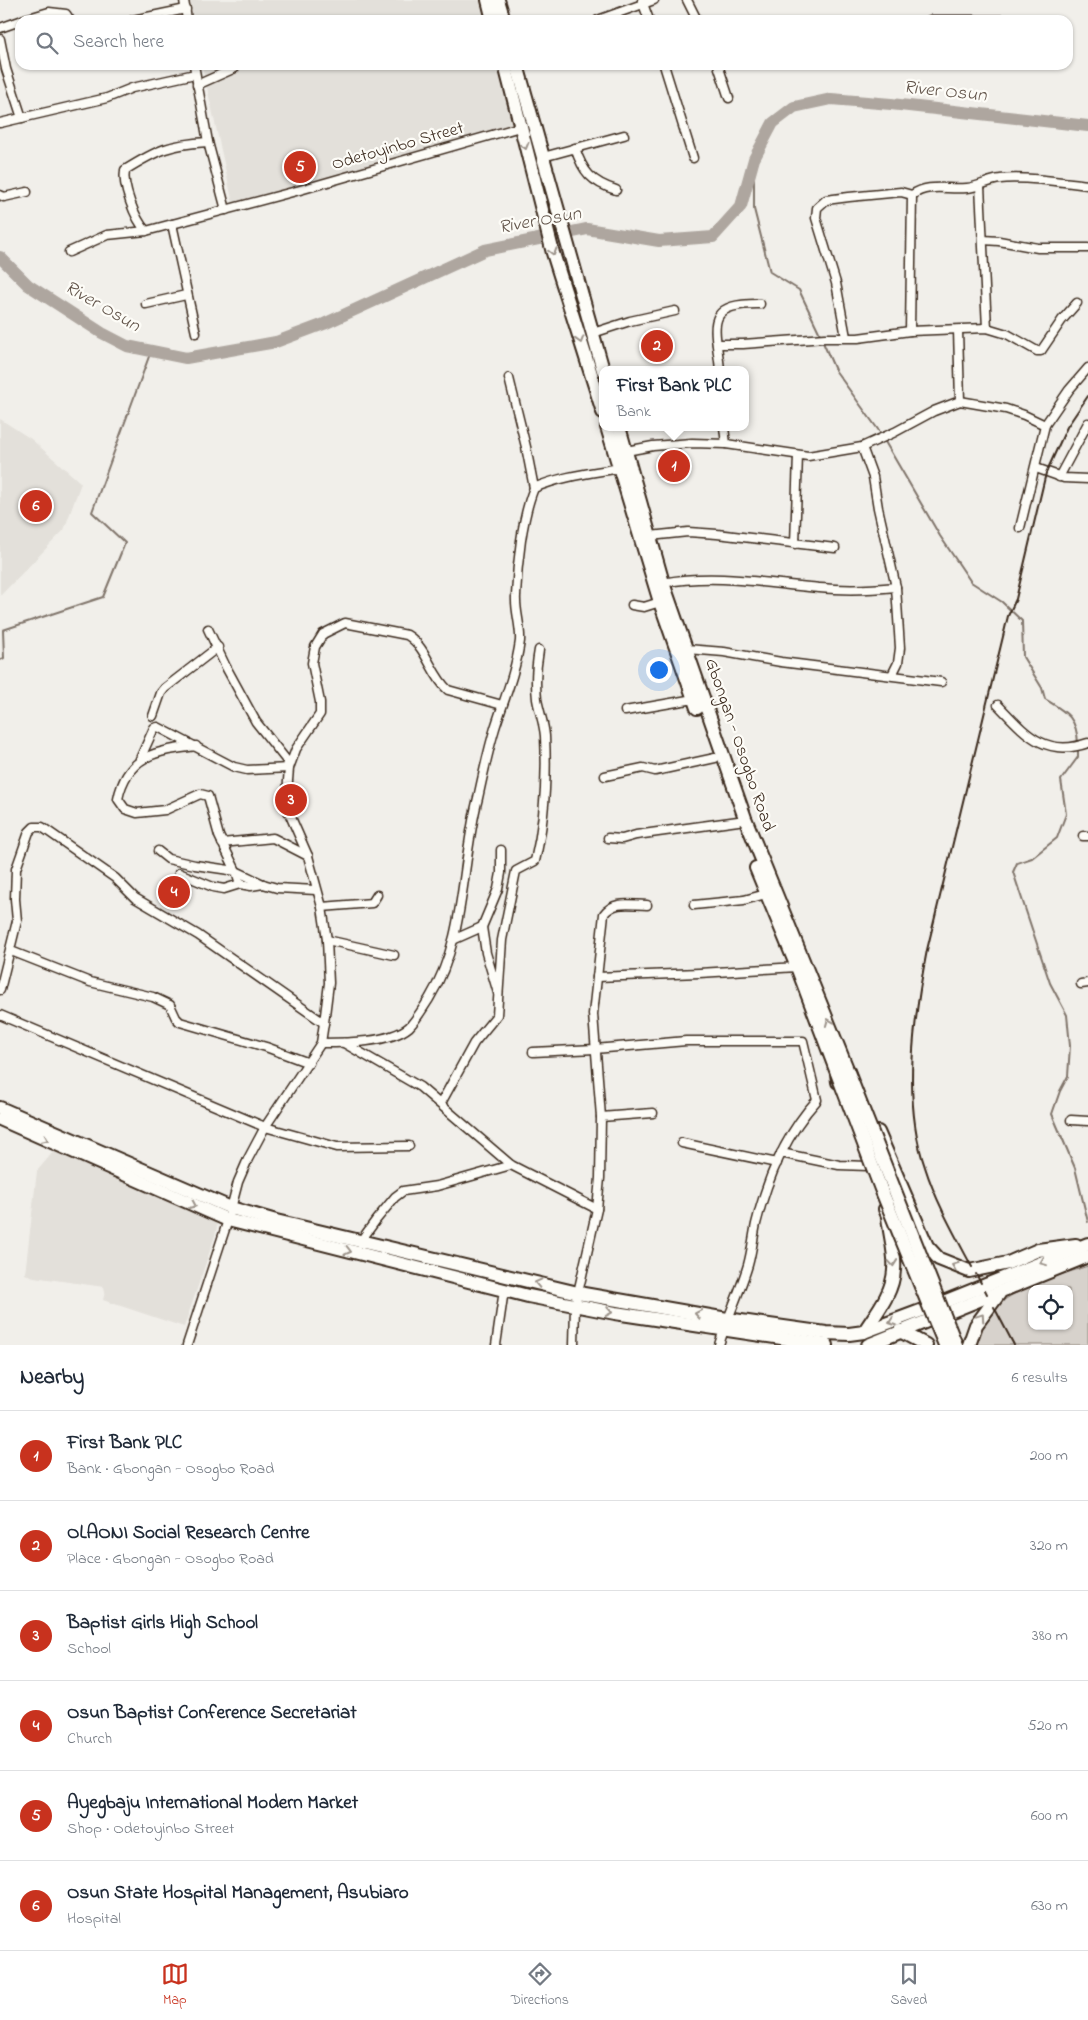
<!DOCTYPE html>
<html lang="en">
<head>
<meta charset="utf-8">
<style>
  :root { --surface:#fff; --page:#f6f6f7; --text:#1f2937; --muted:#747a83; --line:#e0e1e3; --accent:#c8321e }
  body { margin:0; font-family:"Indie Flower",sans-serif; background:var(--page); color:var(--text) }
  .controls { position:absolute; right:15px; bottom:15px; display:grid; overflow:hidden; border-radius:10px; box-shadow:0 1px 4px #0004 }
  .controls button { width:45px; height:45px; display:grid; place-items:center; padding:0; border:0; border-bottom:1px solid var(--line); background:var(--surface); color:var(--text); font:25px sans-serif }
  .you { position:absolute; left:658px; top:669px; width:18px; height:18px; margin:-12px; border:4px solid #fff; border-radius:50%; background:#1a73e8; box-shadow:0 0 0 8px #1a73e833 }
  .badge { display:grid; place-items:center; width:32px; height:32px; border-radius:50%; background:var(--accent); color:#fff; font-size:16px; font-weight:700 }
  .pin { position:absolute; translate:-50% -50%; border:2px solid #fff; box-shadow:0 1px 5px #0006 }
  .popup { position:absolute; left:599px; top:366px; width:150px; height:65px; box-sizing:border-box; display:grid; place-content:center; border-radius:10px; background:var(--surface); filter:drop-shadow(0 1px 4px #0005); font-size:16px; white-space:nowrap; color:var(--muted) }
  .popup b { font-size:19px; color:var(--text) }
  .popup::after { content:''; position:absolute; left:50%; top:100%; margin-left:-10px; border:10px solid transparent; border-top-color:var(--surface) }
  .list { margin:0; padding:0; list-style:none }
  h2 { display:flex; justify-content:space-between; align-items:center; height:65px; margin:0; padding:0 20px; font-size:21px }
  h2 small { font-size:16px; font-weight:400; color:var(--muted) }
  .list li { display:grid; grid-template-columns:32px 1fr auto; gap:15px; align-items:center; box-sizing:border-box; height:90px; padding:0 20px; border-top:1px solid var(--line) }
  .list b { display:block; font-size:19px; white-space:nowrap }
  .list p { margin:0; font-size:16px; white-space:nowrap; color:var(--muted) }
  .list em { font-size:16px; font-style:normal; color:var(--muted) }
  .icon { flex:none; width:28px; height:28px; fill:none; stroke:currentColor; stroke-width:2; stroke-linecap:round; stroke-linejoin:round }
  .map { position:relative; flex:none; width:1088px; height:1345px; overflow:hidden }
  .search { position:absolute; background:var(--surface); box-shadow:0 1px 4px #0004; left:15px; right:15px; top:15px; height:55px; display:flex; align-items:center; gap:12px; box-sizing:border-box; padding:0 18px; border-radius:15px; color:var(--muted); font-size:19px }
  .sheet { height:605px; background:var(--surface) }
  nav { display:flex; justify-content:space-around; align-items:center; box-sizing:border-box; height:70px; border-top:1px solid var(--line); background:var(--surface); font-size:14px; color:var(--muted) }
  nav a { display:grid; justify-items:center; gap:2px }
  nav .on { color:var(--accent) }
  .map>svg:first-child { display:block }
  .built { fill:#e3e0da }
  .green { fill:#d7d2cc; stroke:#897e75; fill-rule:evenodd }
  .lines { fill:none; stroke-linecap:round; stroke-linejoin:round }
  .stream { stroke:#80746b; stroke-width:2 }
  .river { stroke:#aea69f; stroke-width:12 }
  .street-casing { stroke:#3b2a1e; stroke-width:11 }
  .primary-casing { stroke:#3b2a1e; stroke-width:16 }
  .street { stroke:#fdfcf7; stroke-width:8 }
  .primary { stroke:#fdfcf7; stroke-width:12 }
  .rail { stroke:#3b2a1e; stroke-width:2 }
  .primary-bridge-casing { stroke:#3b2a1e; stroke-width:16; stroke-linecap:butt }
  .primary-bridge { stroke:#fdfcf7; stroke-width:12 }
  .oneway { stroke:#9c938a }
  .labels { text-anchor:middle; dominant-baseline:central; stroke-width:4.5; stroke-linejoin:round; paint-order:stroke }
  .street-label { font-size:18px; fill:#3b2a1e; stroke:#fdfcf7 }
  .water-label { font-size:19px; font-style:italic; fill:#63554b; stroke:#fdfcf7 }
</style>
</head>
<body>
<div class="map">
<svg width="1088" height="1345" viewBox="0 0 1088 1345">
  <rect width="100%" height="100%" fill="#f1efea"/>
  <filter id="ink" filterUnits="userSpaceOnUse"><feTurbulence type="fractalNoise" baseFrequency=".02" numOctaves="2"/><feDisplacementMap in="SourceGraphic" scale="10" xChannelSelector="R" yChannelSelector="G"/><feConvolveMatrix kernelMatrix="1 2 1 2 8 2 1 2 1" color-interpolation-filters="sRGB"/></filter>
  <g filter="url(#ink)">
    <!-- built -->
    <g class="built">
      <polygon points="187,0 484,0 489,20 191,20"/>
      <polygon points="202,65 502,65 518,125 234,208"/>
      <polygon points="0,419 31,439 81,483 64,530 0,596"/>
      <polygon points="54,1151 214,1219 217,1226 215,1236 184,1327 103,1300 105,1292 104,1287 34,1277 25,1274 37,1171"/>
    </g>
    <!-- green -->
    <path class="green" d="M 1088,1266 L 1088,1345 L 976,1345 C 978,1295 1050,1279 1088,1266 ZM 1032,1289 L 1069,1289 L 1069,1326 L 1032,1326 Z"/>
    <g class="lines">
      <!-- stream -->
      <g class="stream">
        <polyline points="754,159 754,209 770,272 799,290 821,336"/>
        <polyline points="822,340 835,370 882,435"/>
        <path d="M 884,440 L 940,536 L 971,582 L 1002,602 L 1022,621 L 1023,657 L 1042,688 L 1045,699 C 1066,712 1077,717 1078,744"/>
        <polyline points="0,660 4,658 3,630 103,597 125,543 92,512 151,351"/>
        <polyline points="1078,749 1078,757 1061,780 1066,814 1057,838 1032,858 1017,863 1013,872 1050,983 1067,1015 1070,1046 1068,1076 1060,1091 1052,1114 1075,1168 1088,1222"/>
      </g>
      <!-- river -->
      <polyline class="river" points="0,257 28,285 102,333 127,346 186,358 276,342 324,324 485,250 587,229 659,241 713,237 741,206 754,159 773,123 794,107 831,99 891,104 1088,126"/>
      <defs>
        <g id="street">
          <polyline points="184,0 187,20"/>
          <polyline points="687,0 697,20"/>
          <polyline points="642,1 649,20"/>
          <polyline points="22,20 49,12 66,14 70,20"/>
          <polyline points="133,20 186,9"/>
          <polyline points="598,20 654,0"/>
          <polyline points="930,20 1009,20"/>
          <polyline points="0,28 20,21"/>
          <polyline points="0,39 6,69 22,118"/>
          <polyline points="194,65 208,142 226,210"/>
          <polyline points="664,65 693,158"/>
          <polyline points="718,65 729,98"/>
          <polyline points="197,85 235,68"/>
          <polyline points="0,123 107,98 132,88 195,74"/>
          <path d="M 575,148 C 583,172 591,182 616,190"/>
          <polyline points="543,157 624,135"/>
          <polyline points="980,186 987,328"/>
          <polyline points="0,195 4,197 27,192"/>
          <path d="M 912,195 C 929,183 946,190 967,188 C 979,187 989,180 1000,179 C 1024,176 1063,182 1088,185"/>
          <polyline points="172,224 196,333"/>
          <path d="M 146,231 C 135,219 122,186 125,170 C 157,150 170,144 208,142"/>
          <polyline points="983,240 999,241 1038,248 1088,248"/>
          <polyline points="69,252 107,235 146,231 300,190 520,127"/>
          <polyline points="146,304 186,295"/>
          <polyline points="958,330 960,401"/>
          <polyline points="910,331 912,195"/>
          <polyline points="593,333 630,321 675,311"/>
          <polyline points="846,337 836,283 816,218 817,208 826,200 849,197 901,192 912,195"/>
          <polyline points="717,344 743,344 825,338 858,338 910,331 987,328 1007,334 1037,351 1041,351 1062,320 1077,303"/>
          <path d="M 720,370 C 716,327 702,303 760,304"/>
          <polyline points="509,378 526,447 534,488"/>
          <polyline points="724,427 726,444"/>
          <polyline points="862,447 873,477 878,508 896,587 900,648 898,663 892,675"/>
          <polyline points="626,451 653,446 692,443 726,444 808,456 862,447 895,432 934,411 960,401 1006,409 1024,415 1045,425"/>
          <polyline points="1036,468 1064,478 1088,479"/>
          <polyline points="1059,477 1088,423"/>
          <polyline points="1020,528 1045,425 1069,390 1088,368"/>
          <polyline points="650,536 688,532 717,534 835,548"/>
          <polyline points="795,544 798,455"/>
          <path d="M 663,583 C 720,572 778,586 835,589 C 856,590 876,589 896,587"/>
          <polyline points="632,605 644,607 660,602"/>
          <polyline points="687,649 724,652 781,662 941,682"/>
          <path d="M 998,705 C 1026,734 1045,758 1088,743"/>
          <polyline points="625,711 694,699"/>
          <polyline points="153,716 161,693 165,688 218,647"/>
          <path d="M 196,746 C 156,751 127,755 118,799 L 125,809 L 137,813 L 165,810 L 200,794 L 208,796 L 219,836 L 236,871 L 263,884 L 277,888 L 316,890"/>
          <path d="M 140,759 L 154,728 L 158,727 L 234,767 L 247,770 L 289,768 L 296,749 L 320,714 L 320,702 L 312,663 L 315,647 L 323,634 L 345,623 L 407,635 C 427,647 431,675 448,690 L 502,705"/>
          <polyline points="605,776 643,768 655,771 715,758"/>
          <polyline points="1083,836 1088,836"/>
          <polyline points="608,838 622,839 636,835 738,821"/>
          <polyline points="222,843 273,838 308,856"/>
          <polyline points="158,851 168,859 195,865 236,871 240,884"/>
          <polyline points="179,873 213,887 224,889 240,884 251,886 263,884"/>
          <polyline points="694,905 744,900 766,894"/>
          <polyline points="322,907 372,903 377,895"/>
          <polyline points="455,939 482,927"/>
          <polyline points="327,940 394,955"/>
          <polyline points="11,951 90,982 153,997 170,1005 176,1018 180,1022 266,1047 309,1063"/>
          <polyline points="597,977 699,973 797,967"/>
          <polyline points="1081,984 1088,983"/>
          <polyline points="0,990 17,921 15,899 16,869 29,832 34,827 42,827 115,878 135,898 198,935 324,1023"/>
          <polyline points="498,993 486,953 482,927 498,889 501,873 501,850"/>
          <polyline points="0,1015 265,1127 337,1147 409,1146"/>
          <path d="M 321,1043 C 345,1043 390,1043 409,1027 C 417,1019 423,1008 429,999 C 467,936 460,867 478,798 C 483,775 488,751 495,728 C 504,700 516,671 520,641 C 521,626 515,611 516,596 C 517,565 522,517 534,488 C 561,476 592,473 620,468"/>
          <polyline points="344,1043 420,1087 511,1165 597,1209"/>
          <path d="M 533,1052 L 595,1049 L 686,1041 L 803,1041 L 817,1100 C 785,1135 767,1179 756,1224 C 753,1238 752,1251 748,1265 C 740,1292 727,1318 719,1345"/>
          <path d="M 441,1103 L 474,1043 L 497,1015 L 502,940 L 516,871 L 535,861 C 545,820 547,778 545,736 C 544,723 539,711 537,699 C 535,682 536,667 539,650"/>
          <polyline points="601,1117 653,1113"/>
          <polyline points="1071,1120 1088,1121"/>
          <polyline points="682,1143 777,1163"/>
          <polyline points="781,1153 839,1165 868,1166"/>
          <polyline points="360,1242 376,1220 395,1197 403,1191 437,1186 511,1165"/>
          <polyline points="187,1345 228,1220 238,1182 248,1159 265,1127 321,1043 324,1023 329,983 327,940 322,907 308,856 286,806 289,768 287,761 256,722 226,667 208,629"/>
          <polyline points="496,1345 504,1290"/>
          <path d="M 574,1345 L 575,1306 L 597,1209 L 600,1178 L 601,1117 L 593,1014 L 604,914 C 614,900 631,905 647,905"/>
        </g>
        <g id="primary">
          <polyline points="488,0 493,20"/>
          <polyline points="498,0 504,20"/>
          <polyline points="505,65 553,253 603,412"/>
          <polyline points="517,65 603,370"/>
          <polyline points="607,427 660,602 697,708"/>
          <polyline points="619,427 663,583 745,818 850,1076"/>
          <polyline points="756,868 797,967 837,1073 838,1082"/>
          <polyline points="0,1108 231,1208 276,1221 578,1293 727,1319 826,1333 849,1334 864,1332 936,1305 1088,1244"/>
          <polyline points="0,1119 228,1220 528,1296 615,1313 827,1345"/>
          <polyline points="878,1132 927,1246 939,1259 969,1271 1008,1263 1038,1250 1076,1245"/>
          <polyline points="900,1331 926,1345"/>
          <path d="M 864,1332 C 876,1313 893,1293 894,1270 C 896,1254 889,1232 888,1216 L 885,1209"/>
          <polyline points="868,1345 1088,1256"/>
          <polyline points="969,1345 976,1325 999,1294"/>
        </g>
      </defs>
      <!-- street casing -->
      <use href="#street" class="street-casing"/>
      <!-- primary casing -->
      <use href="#primary" class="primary-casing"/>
      <!-- street -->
      <use href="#street" class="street"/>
      <!-- primary -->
      <use href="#primary" class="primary"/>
      <!-- rail -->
      <g class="rail">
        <path d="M 972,1267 C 955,1235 936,1202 925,1167 C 902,1101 914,1017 927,950 L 1008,616 L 1016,599 L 1046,473 L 1067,427 L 1088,396"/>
        <polyline points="976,1274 981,1283"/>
        <polyline points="985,1290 987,1294"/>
        <polyline points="994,1307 1014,1345"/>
      </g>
      <defs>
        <g id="primary-bridge">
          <polyline points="846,1067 956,1345"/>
          <polyline points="837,1073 881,1189 945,1345"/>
        </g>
      </defs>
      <!-- primary-bridge casing -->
      <use href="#primary-bridge" class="primary-bridge-casing"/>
      <!-- primary-bridge -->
      <use href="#primary-bridge" class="primary-bridge"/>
    </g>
    <!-- one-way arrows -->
    <defs><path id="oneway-chevron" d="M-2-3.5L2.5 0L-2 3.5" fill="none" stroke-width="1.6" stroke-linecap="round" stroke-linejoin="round" transform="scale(1.25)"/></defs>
    <g class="oneway">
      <use href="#oneway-chevron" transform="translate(525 146) rotate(75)"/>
      <use href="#oneway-chevron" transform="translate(553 252) rotate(74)"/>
      <use href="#oneway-chevron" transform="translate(580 340) rotate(73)"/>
      <use href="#oneway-chevron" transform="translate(829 1022) rotate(-112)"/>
      <use href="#oneway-chevron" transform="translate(45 1139) rotate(24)"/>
      <use href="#oneway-chevron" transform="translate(193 1205) rotate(24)"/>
      <use href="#oneway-chevron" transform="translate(348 1251) rotate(14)"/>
      <use href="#oneway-chevron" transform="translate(1043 1262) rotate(158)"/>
      <use href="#oneway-chevron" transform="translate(893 1263) rotate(85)"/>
      <use href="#oneway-chevron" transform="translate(955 1266) rotate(-159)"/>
      <use href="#oneway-chevron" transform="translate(538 1283) rotate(-167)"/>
      <use href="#oneway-chevron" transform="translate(609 1312) rotate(10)"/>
      <use href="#oneway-chevron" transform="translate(698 1314) rotate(-170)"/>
      <use href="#oneway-chevron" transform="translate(981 1317) rotate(-56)"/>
      <use href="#oneway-chevron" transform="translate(892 1322) rotate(160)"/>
    </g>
  </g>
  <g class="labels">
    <!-- street labels -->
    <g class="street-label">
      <text transform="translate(398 147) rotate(-16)">Odetoyinbo Street</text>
      <text transform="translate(739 745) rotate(71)">Gbongan - Osogbo Road</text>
    </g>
    <!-- water labels -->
    <g class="water-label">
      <text transform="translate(945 92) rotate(6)">River Osun</text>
      <text transform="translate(540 221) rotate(-10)">River Osun</text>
      <text transform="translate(102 307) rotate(30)">River Osun</text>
    </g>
  </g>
</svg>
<div class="controls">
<button><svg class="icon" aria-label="locate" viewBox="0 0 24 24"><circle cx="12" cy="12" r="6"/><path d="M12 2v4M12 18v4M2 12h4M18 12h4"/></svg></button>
</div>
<div class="you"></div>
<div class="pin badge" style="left:674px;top:466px">1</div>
<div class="popup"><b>First Bank PLC</b>Bank</div>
<div class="pin badge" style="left:657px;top:346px">2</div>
<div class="pin badge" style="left:291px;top:800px">3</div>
<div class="pin badge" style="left:174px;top:892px">4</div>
<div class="pin badge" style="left:300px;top:167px">5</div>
<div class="pin badge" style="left:36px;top:506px">6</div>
<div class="search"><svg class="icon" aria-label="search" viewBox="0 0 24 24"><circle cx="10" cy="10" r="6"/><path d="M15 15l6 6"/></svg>Search here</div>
</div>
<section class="sheet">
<h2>Nearby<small>6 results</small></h2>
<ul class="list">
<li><span class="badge">1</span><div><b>First Bank PLC</b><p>Bank · Gbongan - Osogbo Road</p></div><em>200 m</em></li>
<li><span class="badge">2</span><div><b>OLAONI Social Research Centre</b><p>Place · Gbongan - Osogbo Road</p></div><em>320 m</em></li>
<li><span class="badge">3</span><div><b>Baptist Girls High School</b><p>School</p></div><em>380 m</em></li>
<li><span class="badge">4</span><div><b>Osun Baptist Conference Secretariat</b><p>Church</p></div><em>520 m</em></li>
<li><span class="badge">5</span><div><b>Ayegbaju International Modern Market</b><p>Shop · Odetoyinbo Street</p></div><em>600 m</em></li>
<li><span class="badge">6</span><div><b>Osun State Hospital Management, Asubiaro</b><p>Hospital</p></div><em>630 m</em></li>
</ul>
</section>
<nav>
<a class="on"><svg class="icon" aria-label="map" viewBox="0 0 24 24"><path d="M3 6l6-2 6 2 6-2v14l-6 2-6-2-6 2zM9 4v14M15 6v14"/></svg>Map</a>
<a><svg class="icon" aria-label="directions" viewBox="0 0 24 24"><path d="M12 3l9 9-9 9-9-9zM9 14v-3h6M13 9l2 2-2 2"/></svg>Directions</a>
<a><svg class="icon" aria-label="saved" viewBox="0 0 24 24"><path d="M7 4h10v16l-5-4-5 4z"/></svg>Saved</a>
</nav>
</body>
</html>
